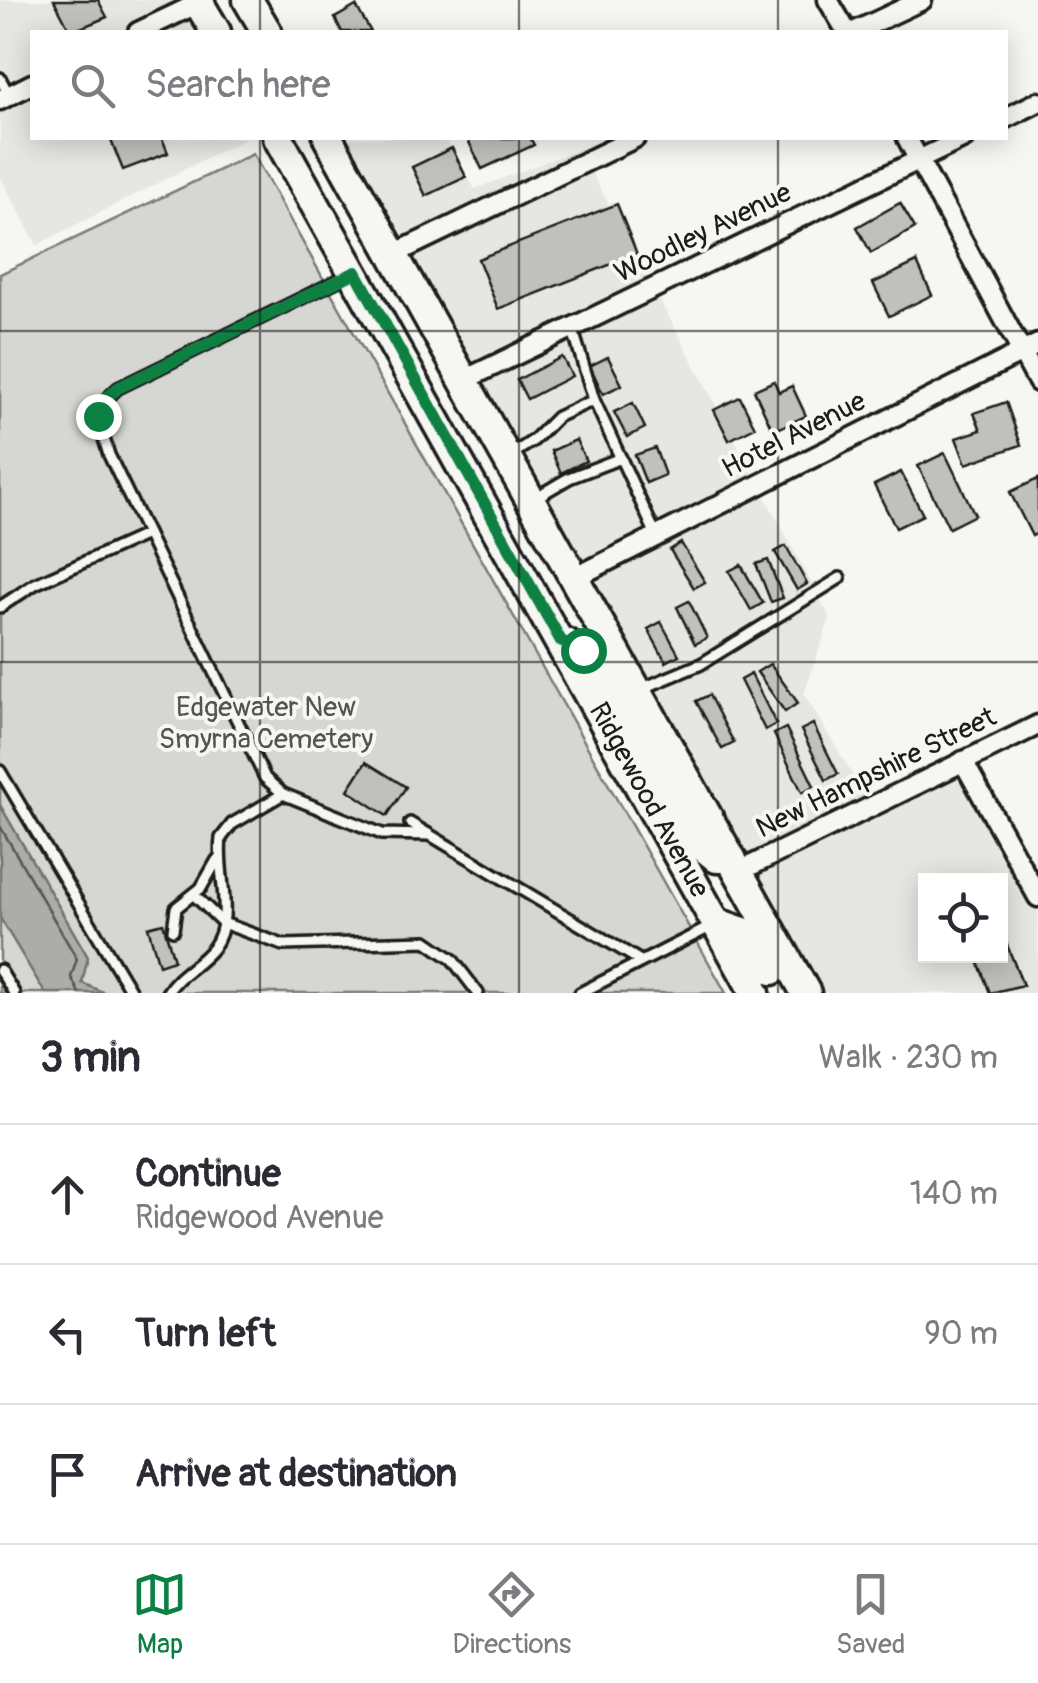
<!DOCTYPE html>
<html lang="en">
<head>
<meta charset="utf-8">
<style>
  :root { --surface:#fff; --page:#f7f7f7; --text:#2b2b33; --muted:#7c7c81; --line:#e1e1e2; --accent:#0b8043 }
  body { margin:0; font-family:Pangolin,sans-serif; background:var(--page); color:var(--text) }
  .controls { position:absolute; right:30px; bottom:30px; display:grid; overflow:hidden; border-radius:0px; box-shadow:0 5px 25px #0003 }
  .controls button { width:90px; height:90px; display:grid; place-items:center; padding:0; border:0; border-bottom:2px solid var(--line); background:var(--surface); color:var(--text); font:50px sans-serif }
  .stop { position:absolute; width:30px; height:30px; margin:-22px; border:8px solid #0b8043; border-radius:50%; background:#fff }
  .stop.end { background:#0b8043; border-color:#fff; box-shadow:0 2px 10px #0008 }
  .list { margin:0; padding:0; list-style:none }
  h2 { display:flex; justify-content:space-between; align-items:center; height:130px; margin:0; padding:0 40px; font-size:42px }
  h2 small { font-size:32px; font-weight:400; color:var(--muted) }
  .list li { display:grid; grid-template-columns:65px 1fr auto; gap:30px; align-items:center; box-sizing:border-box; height:140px; padding:0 40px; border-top:2px solid var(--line) }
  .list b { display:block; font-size:38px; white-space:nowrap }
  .list p { margin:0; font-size:32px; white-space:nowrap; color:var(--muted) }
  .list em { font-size:32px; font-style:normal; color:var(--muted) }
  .icon { flex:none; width:55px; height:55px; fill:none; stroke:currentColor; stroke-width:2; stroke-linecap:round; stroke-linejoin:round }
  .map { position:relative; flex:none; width:1038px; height:993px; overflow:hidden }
  .search { position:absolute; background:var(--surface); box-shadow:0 5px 25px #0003; left:30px; right:30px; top:30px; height:110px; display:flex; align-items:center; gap:25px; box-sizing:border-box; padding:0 35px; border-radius:0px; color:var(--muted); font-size:38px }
  .sheet { height:550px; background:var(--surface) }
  nav { display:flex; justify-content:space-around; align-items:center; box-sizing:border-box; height:140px; border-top:2px solid var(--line); background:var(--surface); font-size:28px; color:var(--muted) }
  nav a { display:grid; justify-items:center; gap:5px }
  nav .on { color:var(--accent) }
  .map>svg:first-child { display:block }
  .built { fill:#e6e6e2; fill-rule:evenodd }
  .green { fill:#d6d6d2; stroke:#797977; stroke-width:2.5 }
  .water { fill:#acaca9; stroke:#727271; stroke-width:2.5 }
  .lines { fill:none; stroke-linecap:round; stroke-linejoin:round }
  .shore { stroke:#565654; stroke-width:2.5 }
  .building { fill:#c0c0bd; stroke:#1c1c1c; stroke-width:2.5 }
  .service-casing { stroke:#1c1c1c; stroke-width:16 }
  .minor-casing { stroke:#1c1c1c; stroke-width:25 }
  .primary-casing { stroke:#1c1c1c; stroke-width:35 }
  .service { stroke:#f6f6f2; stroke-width:9 }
  .minor { stroke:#f6f6f2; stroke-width:18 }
  .primary { stroke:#f6f6f2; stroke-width:28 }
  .route { stroke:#0b8043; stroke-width:12 }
  .grid { fill:none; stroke:#1c1c1c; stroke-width:2.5; stroke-opacity:0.55 }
  .labels { text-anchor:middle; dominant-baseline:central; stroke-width:8; stroke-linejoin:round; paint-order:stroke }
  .street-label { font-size:28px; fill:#1c1c1c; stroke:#f6f6f2 }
  .park-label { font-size:28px; fill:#545453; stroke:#f6f6f2 }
</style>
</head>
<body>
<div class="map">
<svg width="1038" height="993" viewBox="0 0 1038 993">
  <rect width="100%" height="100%" fill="#f6f6f2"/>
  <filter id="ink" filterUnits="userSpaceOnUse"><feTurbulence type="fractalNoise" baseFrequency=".01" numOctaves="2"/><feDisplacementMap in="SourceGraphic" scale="20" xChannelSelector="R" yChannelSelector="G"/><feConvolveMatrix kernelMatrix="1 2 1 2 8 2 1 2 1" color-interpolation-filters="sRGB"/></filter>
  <g filter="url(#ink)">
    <!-- built -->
    <g class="built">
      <polygon points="0,0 176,0 196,32 32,32 32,138 246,138 37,245 0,176"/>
      <path d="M 341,138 L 445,138 L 475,189 L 579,149 L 830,618 L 804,694 L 866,797 L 955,753 L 1038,905 L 1038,993 L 819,993 L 742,855 L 742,846 L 737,846 ZM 926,881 L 1000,881 L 1000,956 L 926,956 Z"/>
    </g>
    <!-- green -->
    <polygon class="green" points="253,154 726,993 0,993 0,274"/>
    <!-- water -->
    <polygon class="water" points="0,805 88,957 82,983 105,993 45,993 0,918"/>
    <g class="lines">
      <!-- shore -->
      <polyline class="shore" points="0,826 77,959 71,977 79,993"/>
    </g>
    <!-- building -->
    <g class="building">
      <polygon points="54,0 98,0 107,17 71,32"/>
      <polygon points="356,6 371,32 342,32 335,18"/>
      <polygon points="110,138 162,138 168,153 123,170"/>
      <polygon points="467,138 530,138 534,145 482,169"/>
      <polygon points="452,148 466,177 426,196 412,167"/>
      <polygon points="900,203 915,228 871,253 857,227"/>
      <polygon points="617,204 637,254 498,309 478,259"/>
      <polygon points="917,262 932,295 889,316 873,283"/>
      <polygon points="562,357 572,376 527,399 517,380"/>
      <polygon points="608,357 622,385 603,394 590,366"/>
      <polygon points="774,381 779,392 792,386 806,416 773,431 754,390"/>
      <polygon points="740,397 755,427 729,440 714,410"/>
      <polygon points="1006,402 1021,445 966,464 956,438 981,430 974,413"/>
      <polygon points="633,403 645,428 627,437 614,412"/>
      <polygon points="576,440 586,461 561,473 551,451"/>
      <polygon points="655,448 665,475 646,483 635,455"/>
      <polygon points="945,453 975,515 949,528 918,466"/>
      <polygon points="901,472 923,515 896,528 874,485"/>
      <polygon points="1038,479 1038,533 1032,536 1010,492"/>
      <polygon points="681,543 705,582 694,588 670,550"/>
      <polygon points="786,546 807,584 797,590 775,552"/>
      <polygon points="768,560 783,598 771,602 756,564"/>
      <polygon points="741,565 763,603 751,610 729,571"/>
      <polygon points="689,601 707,638 695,644 677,607"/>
      <polygon points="661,622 679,655 666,662 648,629"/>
      <polygon points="770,664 798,703 785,712 757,672"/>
      <polygon points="751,674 776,724 765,730 740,680"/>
      <polygon points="709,695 734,743 722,749 696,701"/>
      <polygon points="813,724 838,774 826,780 801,730"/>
      <polygon points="786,728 814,786 802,792 774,734"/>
      <polygon points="366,762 406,787 387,816 348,790"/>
      <polygon points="163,923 174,960 159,965 148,927"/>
      <polygon points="1005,940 1023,985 990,993 976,956 1000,956 1000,941"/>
    </g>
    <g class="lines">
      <defs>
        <g id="service">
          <polyline points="0,78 9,95"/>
          <path d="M 349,275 L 118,388 C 92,410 100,425 109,455 L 265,778 L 283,794 L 382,834 L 429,835"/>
          <polyline points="572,327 594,400 656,535"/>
          <polyline points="511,455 534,440 557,417 594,400"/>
          <polyline points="535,498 569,478 621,458"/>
          <polyline points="0,607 35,584 147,534"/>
          <polyline points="641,689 701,664 840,578"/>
          <polyline points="0,771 132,993"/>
          <polyline points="410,823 639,960"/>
          <polyline points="194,895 223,923 283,945 426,941 452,959 478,993"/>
          <polyline points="173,930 176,908 201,888 217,860"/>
          <polyline points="0,970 14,993"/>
          <path d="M 167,993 C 178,974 199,966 213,948 C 236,917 216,874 221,838 L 232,824 L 283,794"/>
          <polyline points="580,993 714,925"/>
        </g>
        <g id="minor">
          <polyline points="828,0 847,32"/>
          <polyline points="138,32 205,0"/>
          <polyline points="854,32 922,0"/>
          <polyline points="0,100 32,84"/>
          <polyline points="1006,118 1038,102"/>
          <polyline points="907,138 1038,382"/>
          <polyline points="396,253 635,138"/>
          <polyline points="466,379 964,138"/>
          <polyline points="576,577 1038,344"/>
          <polyline points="963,761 1038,897"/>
          <polyline points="738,872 1038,725"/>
        </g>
        <g id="primary">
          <polyline points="197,0 216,32"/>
          <polyline points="248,0 267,32"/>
          <polyline points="278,138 755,993"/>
          <polyline points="328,138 806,993"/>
          <polyline points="561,641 593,656 699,843 717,858 731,858"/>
          <polyline points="717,923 749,934 772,970"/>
        </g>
      </defs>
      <!-- service casing -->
      <use href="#service" class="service-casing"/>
      <!-- minor casing -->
      <use href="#minor" class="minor-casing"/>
      <!-- primary casing -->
      <use href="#primary" class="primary-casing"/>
      <!-- service -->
      <use href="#service" class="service"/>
      <!-- minor -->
      <use href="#minor" class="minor"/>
      <!-- primary -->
      <use href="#primary" class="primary"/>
    </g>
  </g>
  <g class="lines" filter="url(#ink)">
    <!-- route -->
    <polyline class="route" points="98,416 102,402 118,388 356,272 561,641 583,650"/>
  </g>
  <!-- grid -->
  <path class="grid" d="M 260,0 L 260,32M 519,0 L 519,32M 778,0 L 778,32M 260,138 L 260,993M 519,138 L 519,993M 778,138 L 778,993M 0,331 L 1038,331M 0,662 L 1038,662"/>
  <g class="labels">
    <!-- street labels -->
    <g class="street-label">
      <text transform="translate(703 233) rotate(-26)">Woodley Avenue</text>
      <text transform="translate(794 435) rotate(-27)">Hotel Avenue</text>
      <text transform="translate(876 773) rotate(-26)">New Hampshire Street</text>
      <text transform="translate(649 800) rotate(61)">Ridgewood Avenue</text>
    </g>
    <!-- park labels -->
    <g class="park-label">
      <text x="266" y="707">Edgewater New<tspan x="266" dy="32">Smyrna Cemetery</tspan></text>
    </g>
  </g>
</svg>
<div class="controls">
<button><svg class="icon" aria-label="locate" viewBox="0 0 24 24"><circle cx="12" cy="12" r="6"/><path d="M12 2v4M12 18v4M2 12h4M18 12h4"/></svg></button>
</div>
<div class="stop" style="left:583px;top:650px"></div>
<div class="stop end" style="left:98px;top:416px"></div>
<div class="search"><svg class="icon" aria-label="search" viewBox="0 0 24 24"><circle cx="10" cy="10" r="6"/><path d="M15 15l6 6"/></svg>Search here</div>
</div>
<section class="sheet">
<h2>3 min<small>Walk · 230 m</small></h2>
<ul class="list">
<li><svg class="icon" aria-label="ahead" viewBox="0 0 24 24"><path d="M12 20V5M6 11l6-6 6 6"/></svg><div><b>Continue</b><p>Ridgewood Avenue</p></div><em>140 m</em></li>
<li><svg class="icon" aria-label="left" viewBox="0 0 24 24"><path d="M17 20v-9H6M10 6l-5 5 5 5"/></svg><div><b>Turn left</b></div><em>90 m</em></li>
<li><svg class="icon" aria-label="arrive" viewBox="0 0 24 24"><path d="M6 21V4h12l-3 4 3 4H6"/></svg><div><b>Arrive at destination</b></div></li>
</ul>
</section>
<nav>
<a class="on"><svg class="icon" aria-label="map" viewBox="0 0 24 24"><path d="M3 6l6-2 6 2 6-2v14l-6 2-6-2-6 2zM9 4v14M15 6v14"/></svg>Map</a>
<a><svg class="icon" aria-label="directions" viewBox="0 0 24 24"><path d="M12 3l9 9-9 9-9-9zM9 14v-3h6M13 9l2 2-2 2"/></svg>Directions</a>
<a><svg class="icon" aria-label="saved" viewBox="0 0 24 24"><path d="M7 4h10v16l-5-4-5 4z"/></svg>Saved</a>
</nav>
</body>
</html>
